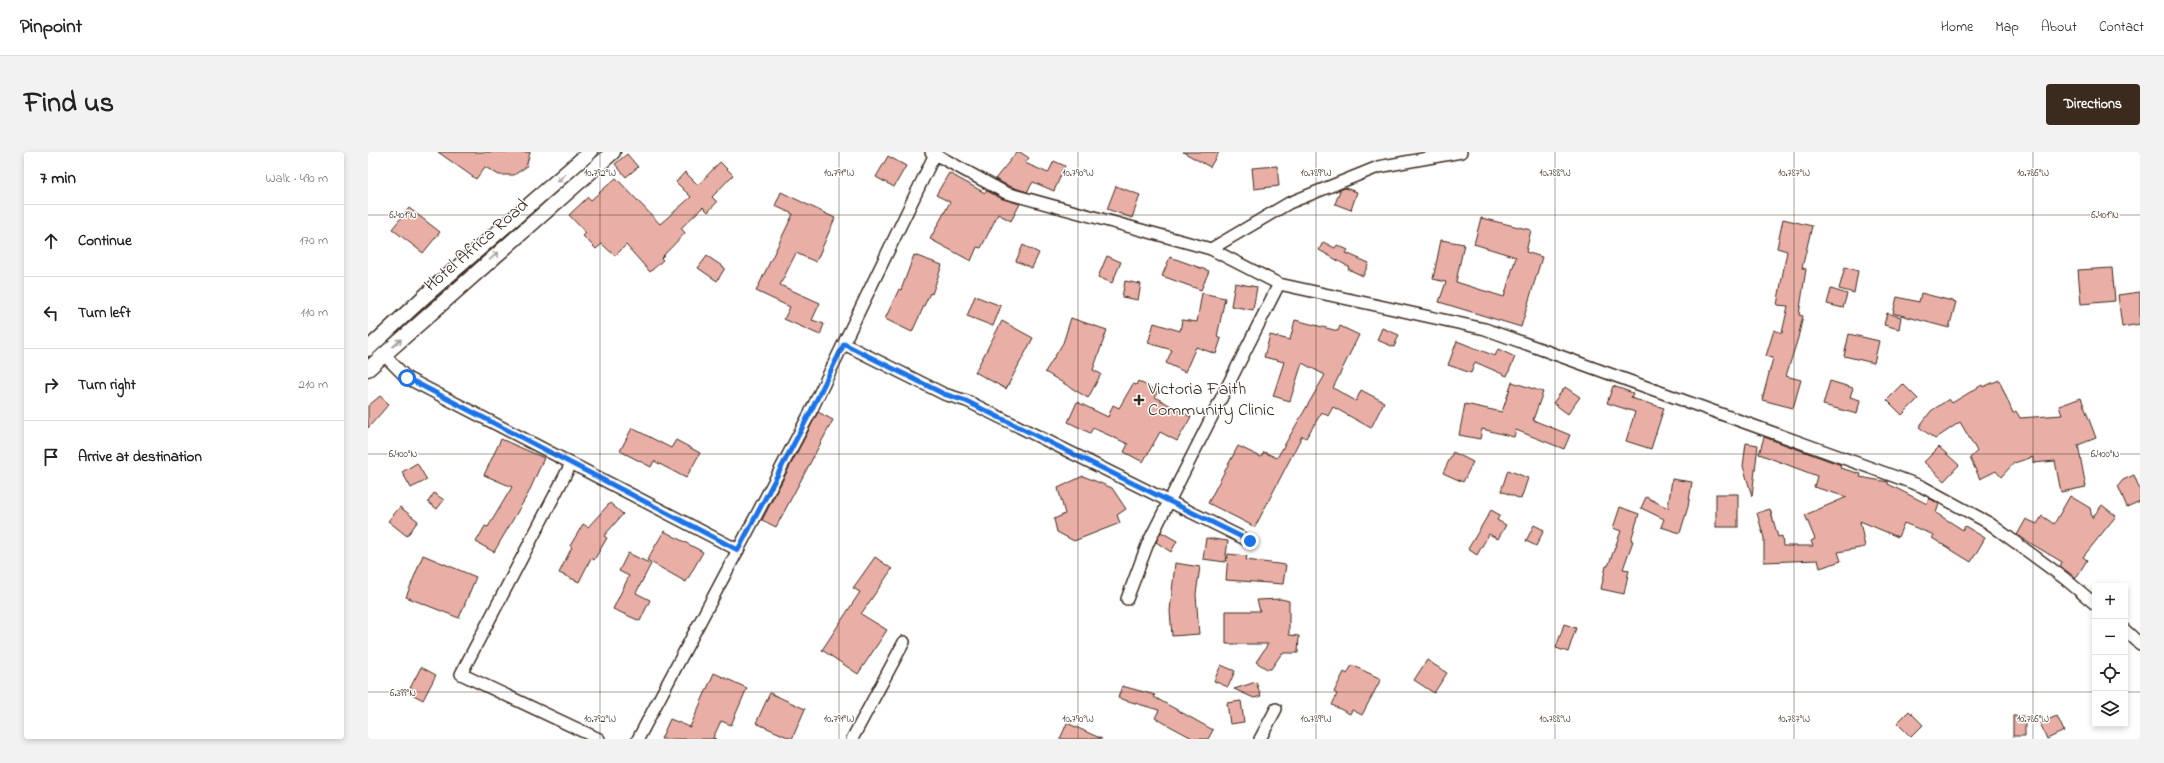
<!DOCTYPE html>
<html lang="en">
<head>
<meta charset="utf-8">
<style>
  :root { --surface:#fff; --page:#f2f2f2; --text:#222; --muted:#767676; --line:#e0e0e0; --accent:#3b2a1e }
  body { margin:0; font-family:"Indie Flower",sans-serif; background:var(--page); color:var(--text) }
  .controls { position:absolute; right:12px; bottom:12px; display:grid; overflow:hidden; border-radius:4px; box-shadow:0 2px 6px #0003 }
  .controls button { width:36px; height:36px; display:grid; place-items:center; padding:0; border:0; border-bottom:1px solid var(--line); background:var(--surface); color:var(--text); font:20px sans-serif }
  .stop { position:absolute; width:12px; height:12px; margin:-9px; border:3px solid #1a73e8; border-radius:50%; background:#fff }
  .stop.end { background:#1a73e8; border-color:#fff; box-shadow:0 1px 4px #0008 }
  .list { margin:0; padding:0; list-style:none }
  h2 { display:flex; justify-content:space-between; align-items:center; height:52px; margin:0; padding:0 16px; font-size:17px }
  h2 small { font-size:13px; font-weight:400; color:var(--muted) }
  .list li { display:grid; grid-template-columns:26px 1fr auto; gap:12px; align-items:center; box-sizing:border-box; height:72px; padding:0 16px; border-top:1px solid var(--line) }
  .list b { display:block; font-size:15px; white-space:nowrap }
  .list em { font-size:13px; font-style:normal; color:var(--muted) }
  .icon { flex:none; width:22px; height:22px; fill:none; stroke:currentColor; stroke-width:2; stroke-linecap:round; stroke-linejoin:round }
  .map { position:relative; flex:none; width:1772px; height:587px; overflow:hidden; border-radius:4px }
  header { display:flex; align-items:center; gap:24px; box-sizing:border-box; height:56px; padding:0 20px; background:var(--surface); border-bottom:1px solid var(--line) }
  header strong { font-size:19px }
  nav { display:flex; gap:22px; margin-inline-start:auto; font-size:14px }
  .intro { display:flex; align-items:center; justify-content:space-between; box-sizing:border-box; height:96px; padding:0 24px }
  h1 { margin:0; font-size:28px }
  .button { padding:10px 18px; border-radius:4px; background:var(--accent); color:#fff; font-size:14px; font-weight:700 }
  main { display:flex; gap:24px; padding:0 24px }
  aside { flex:1; background:var(--surface); border-radius:4px; box-shadow:0 2px 6px #0003 }
  .map>svg:first-child { display:block }
  .building { fill:#e9afa6; stroke:#3b2a1e }
  .lines { fill:none; stroke-linecap:round; stroke-linejoin:round }
  .minor-casing { stroke:#3b2a1e; stroke-width:14 }
  .tertiary-casing { stroke:#3b2a1e; stroke-width:17 }
  .minor { stroke:#fff; stroke-width:11 }
  .tertiary { stroke:#fff; stroke-width:14 }
  .oneway { stroke:#a79f9a }
  .route { stroke:#1a73e8; stroke-width:5 }
  .ticks { fill:none; stroke:#3b2a1e; stroke-width:1; stroke-opacity:0.45 }
  .poi-dot { fill:#3b2a1e; stroke:#fff; stroke-width:1.5 }
  .labels { text-anchor:middle; dominant-baseline:central; stroke-width:3; stroke-linejoin:round; paint-order:stroke }
  .street-label { font-size:18px; fill:#3b2a1e; stroke:#fff }
  .poi-label { font-size:18px; fill:#3b2a1e; stroke:#fff; text-anchor:start }
  .ticks-label { font-size:10px; text-anchor:middle; fill:#3b2a1e; stroke:#fff; stroke-width:3; stroke-linejoin:round; paint-order:stroke }
</style>
</head>
<body>
<header>
<strong>Pinpoint</strong>
<nav><a>Home</a><a>Map</a><a>About</a><a>Contact</a></nav>
</header>
<div class="intro"><h1>Find us</h1><a class="button">Directions</a></div>
<main>
<aside>
<h2>7 min<small>Walk · 490 m</small></h2>
<ul class="list">
<li><svg class="icon" aria-label="ahead" viewBox="0 0 24 24"><path d="M12 20V5M6 11l6-6 6 6"/></svg><div><b>Continue</b></div><em>170 m</em></li>
<li><svg class="icon" aria-label="left" viewBox="0 0 24 24"><path d="M17 20v-9H6M10 6l-5 5 5 5"/></svg><div><b>Turn left</b></div><em>110 m</em></li>
<li><svg class="icon" aria-label="right" viewBox="0 0 24 24"><path d="M7 20v-9h11M14 6l5 5-5 5"/></svg><div><b>Turn right</b></div><em>210 m</em></li>
<li><svg class="icon" aria-label="arrive" viewBox="0 0 24 24"><path d="M6 21V4h12l-3 4 3 4H6"/></svg><div><b>Arrive at destination</b></div></li>
</ul>
</aside>
<div class="map">
<svg width="1772" height="587" viewBox="0 0 1772 587">
  <rect width="100%" height="100%" fill="#fff"/>
  <filter id="ink" filterUnits="userSpaceOnUse"><feTurbulence type="fractalNoise" baseFrequency=".025" numOctaves="2"/><feDisplacementMap in="SourceGraphic" scale="8" xChannelSelector="R" yChannelSelector="G"/><feConvolveMatrix kernelMatrix="1 2 1 2 8 2 1 2 1" color-interpolation-filters="sRGB"/></filter>
  <g filter="url(#ink)">
    <!-- building -->
    <g class="building">
      <polygon points="70,0 162,0 158,15 146,23 131,23 117,15 108,27"/>
      <polygon points="649,0 652,0 661,6 657,11 680,21 686,9 697,14 686,39 665,30 659,40 641,34 627,27"/>
      <polygon points="815,0 851,0 842,15"/>
      <polygon points="259,2 270,15 258,25 247,12"/>
      <polygon points="520,4 538,14 526,35 508,25"/>
      <polygon points="352,10 365,23 344,45 349,50 340,60 335,55 313,76 317,81 293,106 295,108 282,120 258,93 247,104 234,92 228,97 215,84 218,81 201,63 220,45 223,48 248,26 292,72 323,45 308,30 317,20 330,33"/>
      <polygon points="909,14 911,34 886,37 884,16"/>
      <polygon points="581,21 617,41 619,39 635,47 652,52 643,69 630,62 613,96 609,95 603,109 562,87 582,50 568,43"/>
      <polygon points="748,34 772,43 764,66 739,57"/>
      <polygon points="977,36 989,40 983,58 967,52 972,38"/>
      <polygon points="413,40 467,66 448,110 428,101 412,133 452,151 444,168 456,172 452,183 416,167 422,155 388,139 425,62 407,54"/>
      <polygon points="41,56 72,80 55,101 24,77"/>
      <polygon points="1113,66 1163,78 1158,100 1174,105 1153,175 1071,150 1078,130 1065,127 1073,88 1096,92 1088,130 1136,145 1148,105 1106,92"/>
      <polygon points="1415,67 1444,74 1434,116 1438,117 1431,163 1435,164 1430,186 1418,224 1433,228 1425,256 1394,248 1405,206 1398,204 1406,178 1414,181 1420,154 1409,153 1419,99 1409,96"/>
      <polygon points="955,90 967,96 969,93 980,98 978,101 1001,111 995,124 980,117 981,115 951,98"/>
      <polygon points="655,93 671,101 664,116 648,109"/>
      <polygon points="546,103 574,113 564,142 562,141 544,180 517,167 531,137 533,138"/>
      <polygon points="339,104 357,116 349,129 330,116"/>
      <polygon points="739,104 753,110 744,131 730,125"/>
      <polygon points="802,105 841,119 833,138 794,124"/>
      <polygon points="1477,115 1490,119 1486,141 1471,137"/>
      <polygon points="1744,116 1747,149 1713,152 1710,118"/>
      <polygon points="757,129 773,132 770,148 754,145"/>
      <polygon points="867,131 889,135 885,158 863,154"/>
      <polygon points="1463,137 1479,142 1475,156 1459,152"/>
      <polygon points="1772,140 1772,172 1754,175 1750,143"/>
      <polygon points="834,141 857,146 849,185 853,187 848,202 828,195 817,220 798,211 804,198 780,191 786,171 812,179 814,168 829,170"/>
      <polygon points="1553,141 1588,150 1581,176 1525,161 1529,145 1551,150"/>
      <polygon points="607,144 633,154 625,174 599,164"/>
      <polygon points="1519,161 1533,165 1531,177 1516,173"/>
      <polygon points="703,166 739,178 725,218 733,222 720,246 677,220 695,191"/>
      <polygon points="927,168 970,179 972,174 991,183 965,236 988,249 993,238 1016,250 1003,276 965,255 960,264 954,260 938,286 934,284 887,375 840,351 870,294 893,305 896,300 909,306 957,223 934,211 922,249 905,244 916,210 896,205 902,183 922,188"/>
      <polygon points="634,169 665,186 638,237 607,220"/>
      <polygon points="1014,176 1031,183 1026,195 1009,188"/>
      <polygon points="1481,182 1511,189 1506,211 1476,204"/>
      <polygon points="1089,189 1127,204 1130,197 1147,205 1139,224 1107,210 1103,221 1080,213"/>
      <polygon points="1631,228 1645,261 1648,259 1652,266 1694,263 1691,254 1713,246 1728,286 1710,293 1718,335 1693,340 1687,309 1665,311 1665,305 1646,311 1633,325 1628,319 1612,327 1602,306 1609,299 1592,270 1567,287 1551,275 1563,259 1581,247 1584,251 1614,233 1615,235"/>
      <polygon points="770,229 790,240 787,245 823,265 809,289 792,280 775,310 756,300 760,292 725,276 722,281 700,270 709,250 740,265 745,253 751,256 765,232 768,233"/>
      <polygon points="1462,229 1485,236 1482,245 1492,248 1489,262 1455,253"/>
      <polygon points="1144,230 1175,240 1165,268 1202,283 1196,297 1148,278 1146,285 1114,277 1112,287 1091,283 1097,252 1134,260"/>
      <polygon points="1535,232 1550,247 1534,263 1519,248"/>
      <polygon points="1245,234 1265,241 1263,246 1296,256 1283,297 1258,289 1267,260 1239,251"/>
      <polygon points="1197,235 1212,245 1200,262 1185,251"/>
      <polygon points="12,244 21,252 0,276 0,254"/>
      <polygon points="450,260 465,268 408,375 394,368"/>
      <polygon points="264,276 303,296 308,288 332,301 318,326 286,309 283,315 252,299"/>
      <polygon points="1396,285 1473,313 1472,316 1493,322 1492,325 1520,330 1520,332 1559,352 1561,346 1571,352 1568,361 1595,378 1597,374 1617,386 1603,410 1564,386 1566,383 1536,371 1530,385 1492,369 1497,395 1470,400 1473,409 1452,416 1450,408 1396,410 1396,386 1389,361 1402,357 1410,385 1414,384 1415,394 1445,394 1443,389 1447,387 1437,363 1479,345 1446,335 1449,324 1391,302"/>
      <polygon points="133,287 176,306 160,342 126,400 108,390 117,374 120,375 144,335 116,323"/>
      <polygon points="1378,291 1390,293 1384,344 1375,314"/>
      <polygon points="1571,295 1591,313 1576,329 1556,310"/>
      <polygon points="1085,300 1105,310 1095,330 1075,321"/>
      <polygon points="49,311 59,328 43,336 34,320"/>
      <polygon points="1140,318 1160,326 1153,347 1133,339"/>
      <polygon points="1766,323 1772,338 1772,349 1759,355 1750,334 1755,328"/>
      <polygon points="715,324 744,336 758,357 749,363 752,371 706,389 689,380 686,367 697,362 690,336"/>
      <polygon points="1304,327 1324,330 1320,355 1312,381 1293,375 1296,367 1273,356 1278,345 1300,356"/>
      <polygon points="66,341 76,348 69,357 60,350"/>
      <rect x="1348" y="342" width="22" height="33"/>
      <polygon points="1702,344 1722,356 1724,366 1734,353 1748,364 1715,405 1719,408 1708,426 1692,414 1694,410 1649,383 1658,367 1669,372 1674,364 1686,372"/>
      <polygon points="242,351 255,362 236,384 239,386 226,408 223,406 211,430 191,421 204,395 202,394 215,372 220,375"/>
      <polygon points="32,355 50,369 39,384 20,369"/>
      <polygon points="1252,355 1271,362 1263,388 1265,389 1255,417 1261,418 1256,442 1233,437 1238,414 1240,414 1253,379 1245,376"/>
      <polygon points="1123,358 1132,363 1129,368 1138,373 1130,387 1121,382 1109,403 1100,397"/>
      <polygon points="1166,373 1176,378 1168,394 1158,389"/>
      <polygon points="296,379 335,400 318,430 279,408"/>
      <polygon points="793,380 809,389 803,400 788,390"/>
      <polygon points="838,386 860,389 857,410 835,407"/>
      <polygon points="260,401 283,412 268,441 282,448 272,469 245,457 261,424 251,419"/>
      <polygon points="860,402 879,404 878,408 918,413 915,432 858,428"/>
      <polygon points="55,403 108,425 91,466 38,445"/>
      <polygon points="507,405 524,417 493,462 519,478 490,522 454,498 492,440 485,436"/>
      <polygon points="807,411 832,415 828,442 831,482 804,484 802,459"/>
      <polygon points="913,447 921,449 921,483 931,484 930,501 914,501 903,517 899,517 888,510 900,492 858,492 858,459 892,459 889,448"/>
      <polygon points="1196,472 1208,476 1200,500 1188,496"/>
      <polygon points="1059,508 1079,521 1066,541 1046,528"/>
      <polygon points="853,513 867,519 860,535 846,529"/>
      <polygon points="984,513 1013,527 994,563 984,558 982,562 964,553 969,542 966,540 976,520 979,522"/>
      <polygon points="53,515 68,523 55,548 40,540"/>
      <polygon points="346,521 379,536 363,573 353,569 345,586 348,587 293,587 302,567 322,575"/>
      <polygon points="888,530 893,544 886,546 866,537"/>
      <polygon points="754,534 787,543 786,545 845,578 840,587 826,587 787,566 791,558 750,546"/>
      <polygon points="402,541 437,557 424,587 388,571"/>
      <polygon points="873,549 876,570 862,572 859,551"/>
      <polygon points="1541,559 1555,573 1543,585 1529,571"/>
      <rect x="1645" y="564" width="12" height="20"/>
      <polygon points="1689,564 1696,579 1679,587 1672,571"/>
      <polygon points="699,571 734,587 692,587"/>
    </g>
    <g class="lines">
      <defs>
        <g id="minor">
          <polyline points="563,0 638,41 843,97 911,132 1117,177 1553,334 1621,371 1696,426 1727,452"/>
          <polyline points="843,97 921,51 1010,15 1093,0"/>
          <polyline points="476,192 576,242 599,249 881,389"/>
          <polyline points="16,203 39,226 370,398 442,261 567,2"/>
          <polyline points="203,312 93,522 231,587"/>
          <polyline points="759,447 780,391 911,132"/>
          <polyline points="1757,478 1772,492"/>
          <polyline points="270,587 370,398"/>
          <polyline points="484,587 536,490"/>
          <polyline points="892,587 908,557"/>
        </g>
        <g id="tertiary">
          <polyline points="0,197 58,143 222,0"/>
          <polyline points="0,217 245,0"/>
        </g>
      </defs>
      <!-- minor casing -->
      <use href="#minor" class="minor-casing"/>
      <!-- tertiary casing -->
      <use href="#tertiary" class="tertiary-casing"/>
      <!-- minor -->
      <use href="#minor" class="minor"/>
      <!-- tertiary -->
      <use href="#tertiary" class="tertiary"/>
    </g>
    <!-- one-way arrows -->
    <defs><path id="oneway-shaft" d="M-6 0H5M1.5-3L5.5 0L1.5 3" fill="none" stroke-width="1.6" stroke-linecap="round" stroke-linejoin="round"/></defs>
    <g class="oneway">
      <use href="#oneway-shaft" transform="translate(193 26) rotate(139)"/>
      <use href="#oneway-shaft" transform="translate(126 104) rotate(-41)"/>
      <use href="#oneway-shaft" transform="translate(29 191) rotate(-42)"/>
    </g>
  </g>
  <g class="lines" filter="url(#ink)">
    <!-- route -->
    <polyline class="route" points="39,226 370,398 442,261 476,192 576,242 598,249 882,389"/>
  </g>
  <!-- ticks -->
  <path class="ticks" d="M 232,0 L 232,587M 471,0 L 471,587M 710,0 L 710,587M 948,0 L 948,587M 1187,0 L 1187,587M 1426,0 L 1426,587M 1665,0 L 1665,587M 0,63 L 1772,63M 0,302 L 1772,302M 0,540 L 1727,540M 1757,540 L 1772,540"/>
  <!-- markers -->
  <path class="poi-dot" d="M769 242h4v4h4v4h-4v4h-4v-4h-4v-4h4z"/>
  <g class="labels">
    <!-- street labels -->
    <g class="street-label">
      <text transform="translate(109 94) rotate(-41)">Hotel Africa Road</text>
    </g>
    <!-- poi labels -->
    <g class="poi-label">
      <text x="780" y="238">Victoria Faith<tspan x="780" dy="21">Community Clinic</tspan></text>
    </g>
  </g>
  <g class="ticks-label">
    <text x="232" y="24">10.792°W</text>
    <text x="471" y="24">10.791°W</text>
    <text x="710" y="24">10.790°W</text>
    <text x="948" y="24">10.789°W</text>
    <text x="1187" y="24">10.788°W</text>
    <text x="1426" y="24">10.787°W</text>
    <text x="1665" y="24">10.786°W</text>
    <text x="35" y="66">6.401°N</text>
    <text x="1737" y="66">6.401°N</text>
    <text x="35" y="305">6.400°N</text>
    <text x="1737" y="305">6.400°N</text>
    <text x="35" y="544">6.399°N</text>
    <text x="232" y="570">10.792°W</text>
    <text x="471" y="570">10.791°W</text>
    <text x="710" y="570">10.790°W</text>
    <text x="948" y="570">10.789°W</text>
    <text x="1187" y="570">10.788°W</text>
    <text x="1426" y="570">10.787°W</text>
    <text x="1665" y="570">10.786°W</text>
  </g>
</svg>
<div class="controls">
<button>+</button>
<button>−</button>
<button><svg class="icon" aria-label="locate" viewBox="0 0 24 24"><circle cx="12" cy="12" r="6"/><path d="M12 2v4M12 18v4M2 12h4M18 12h4"/></svg></button>
<button><svg class="icon" aria-label="layers" viewBox="0 0 24 24"><path d="M12 4l9 5-9 5-9-5zM3 14l9 5 9-5"/></svg></button>
</div>
<div class="stop" style="left:39px;top:226px"></div>
<div class="stop end" style="left:882px;top:389px"></div>
</div>
</main>
</body>
</html>
